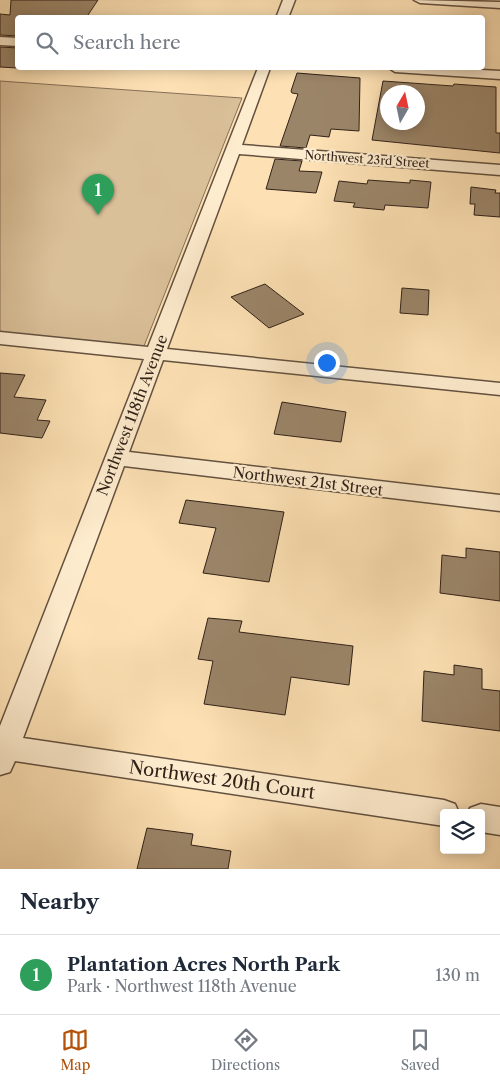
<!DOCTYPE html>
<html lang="en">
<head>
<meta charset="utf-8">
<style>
  :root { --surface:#fff; --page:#f6f6f7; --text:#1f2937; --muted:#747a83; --line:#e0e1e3; --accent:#b45309 }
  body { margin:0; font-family:"Libre Caslon Text",serif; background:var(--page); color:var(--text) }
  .controls { position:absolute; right:15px; bottom:15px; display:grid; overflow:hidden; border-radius:5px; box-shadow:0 2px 12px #0003 }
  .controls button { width:45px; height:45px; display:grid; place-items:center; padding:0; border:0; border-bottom:1px solid var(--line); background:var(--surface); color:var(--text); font:25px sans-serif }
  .compass { position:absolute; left:380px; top:85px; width:45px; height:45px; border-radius:50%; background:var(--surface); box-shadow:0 2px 12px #0003; rotate:9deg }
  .you { position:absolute; left:326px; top:362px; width:18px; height:18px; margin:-12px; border:4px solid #fff; border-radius:50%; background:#1a73e8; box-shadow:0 0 0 8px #1a73e833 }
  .badge { display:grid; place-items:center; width:32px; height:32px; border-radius:50%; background:var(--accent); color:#fff; font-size:16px; font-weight:700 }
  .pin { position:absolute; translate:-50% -41px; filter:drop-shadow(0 1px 2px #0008) }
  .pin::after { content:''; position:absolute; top:26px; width:18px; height:15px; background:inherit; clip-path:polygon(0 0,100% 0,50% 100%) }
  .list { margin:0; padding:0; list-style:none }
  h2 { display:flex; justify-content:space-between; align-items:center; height:65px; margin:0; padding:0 20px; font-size:21px }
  h2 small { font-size:16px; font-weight:400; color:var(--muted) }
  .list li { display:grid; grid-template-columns:32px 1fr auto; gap:15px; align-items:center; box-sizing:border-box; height:80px; padding:0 20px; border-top:1px solid var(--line) }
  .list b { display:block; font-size:19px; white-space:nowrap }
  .list p { margin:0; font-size:16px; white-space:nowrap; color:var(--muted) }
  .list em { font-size:16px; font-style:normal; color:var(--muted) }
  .icon { flex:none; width:28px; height:28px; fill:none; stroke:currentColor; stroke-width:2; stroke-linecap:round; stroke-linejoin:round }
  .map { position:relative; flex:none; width:500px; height:869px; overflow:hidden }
  .search { position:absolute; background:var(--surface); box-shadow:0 2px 12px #0003; left:15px; right:15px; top:15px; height:55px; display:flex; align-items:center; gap:12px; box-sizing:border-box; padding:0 18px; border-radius:5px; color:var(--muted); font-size:19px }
  .sheet { height:145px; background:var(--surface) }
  nav { display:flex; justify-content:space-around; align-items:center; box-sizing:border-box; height:70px; border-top:1px solid var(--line); background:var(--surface); font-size:14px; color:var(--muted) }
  nav a { display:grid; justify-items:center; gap:2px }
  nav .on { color:var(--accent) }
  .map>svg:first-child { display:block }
  .green { fill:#dac099; stroke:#857058 }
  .building { fill:#9b8569; stroke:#302118; fill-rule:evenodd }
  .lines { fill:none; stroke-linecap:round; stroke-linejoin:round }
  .street-casing { stroke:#63513f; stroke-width:3 }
  .street { fill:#feecce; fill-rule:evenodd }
  .labels { text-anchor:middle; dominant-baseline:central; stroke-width:4.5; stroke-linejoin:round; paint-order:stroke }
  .far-street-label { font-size:12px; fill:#302118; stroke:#feecce }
  .street-label { font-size:15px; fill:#302118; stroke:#feecce }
  .near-street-label { font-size:18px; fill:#302118; stroke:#feecce }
</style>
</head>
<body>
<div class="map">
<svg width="500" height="869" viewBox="0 0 500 869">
  <rect width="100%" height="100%" fill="#fde1b4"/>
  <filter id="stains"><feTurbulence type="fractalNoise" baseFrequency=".004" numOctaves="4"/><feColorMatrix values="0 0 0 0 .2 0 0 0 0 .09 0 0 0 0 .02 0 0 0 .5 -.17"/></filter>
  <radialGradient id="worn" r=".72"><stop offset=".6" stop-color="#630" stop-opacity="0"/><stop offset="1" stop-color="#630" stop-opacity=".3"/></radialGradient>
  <!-- green -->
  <polygon class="green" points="0,81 242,98 144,346 0,332"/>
  <!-- building -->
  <g class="building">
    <polygon points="11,0 98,0 86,18 18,18 18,36 0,35 0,14 10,15"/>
    <polygon points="0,47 18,48 18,68 0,67"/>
    <polygon points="297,73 360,78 359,131 331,129 329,137 310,135 306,148 280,146 298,94 292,93 291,91"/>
    <path d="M 383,81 L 453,86 L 454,84 L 496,87 L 496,133 L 500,133 L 500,153 L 372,140 ZM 388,92 L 418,92 L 418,122 L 388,122 Z"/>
    <polygon points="275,159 302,161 299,171 322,172 316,193 266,189"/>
    <polygon points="368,180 410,183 410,180 431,182 428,208 385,205 384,210 353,207 355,203 334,201 339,181 367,184"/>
    <polygon points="471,187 496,190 495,193 500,193 500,217 474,215 475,204 470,204"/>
    <polygon points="265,284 304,314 269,328 231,297"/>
    <polygon points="402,288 429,290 428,315 400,313"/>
    <polygon points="0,373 25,375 14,397 46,400 37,420 50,421 42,438 0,433"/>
    <polygon points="282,402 346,412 341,442 274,434"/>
    <polygon points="186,500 284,512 269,582 203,573 216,528 179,523"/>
    <polygon points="466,548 500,552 500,601 440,593 442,555 466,558"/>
    <polygon points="208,618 242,621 239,632 353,646 349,685 291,677 285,715 204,704 213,661 198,659"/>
    <polygon points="454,665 482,669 482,689 500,691 500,731 422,721 424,671 454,675"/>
    <polygon points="147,828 193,834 191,845 231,851 228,869 137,869"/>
  </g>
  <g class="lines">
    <defs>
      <g id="street">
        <polygon points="283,0 295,0 288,18 276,18"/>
        <polygon points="414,0 500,2 500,8 420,3"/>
        <polygon points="0,37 18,38 18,46 0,45"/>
        <polygon points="258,68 270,68 242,145 500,165 500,175 239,154 167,349 500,383 500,395 163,360 129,452 500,495 500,511 124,466 23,738 444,800 455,804 459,813 444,813 444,826 15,761 10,772 0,775 0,726 144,359 0,344 0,332 148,347"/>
        <polygon points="389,68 446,68 500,71 500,79 395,72"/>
        <polygon points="481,804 500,807 500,835 481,832 481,813 468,813 470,808"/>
      </g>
    </defs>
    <!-- street casing -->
    <use href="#street" class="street-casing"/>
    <!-- street -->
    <use href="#street" class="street"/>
  </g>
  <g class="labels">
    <!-- far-street labels -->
    <g class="far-street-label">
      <text transform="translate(367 159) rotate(4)">Northwest 23rd Street</text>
    </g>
    <!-- street labels -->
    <g class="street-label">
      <text transform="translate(132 415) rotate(-69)">Northwest 118th Avenue</text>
      <text transform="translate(308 481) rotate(7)">Northwest 21st Street</text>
    </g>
    <!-- near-street labels -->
    <g class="near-street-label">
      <text transform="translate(222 780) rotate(8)">Northwest 20th Court</text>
    </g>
  </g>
  <rect width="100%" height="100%" filter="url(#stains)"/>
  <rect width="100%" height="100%" fill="url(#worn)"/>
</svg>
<div class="controls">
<button><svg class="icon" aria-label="layers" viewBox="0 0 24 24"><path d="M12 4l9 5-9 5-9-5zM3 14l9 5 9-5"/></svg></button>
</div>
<svg class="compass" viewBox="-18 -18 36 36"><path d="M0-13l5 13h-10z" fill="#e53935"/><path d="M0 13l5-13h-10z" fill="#747a83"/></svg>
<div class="you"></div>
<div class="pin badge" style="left:98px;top:215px;background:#2e9e5b">1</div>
<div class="search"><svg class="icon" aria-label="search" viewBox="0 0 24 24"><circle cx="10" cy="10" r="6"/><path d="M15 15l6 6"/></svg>Search here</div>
</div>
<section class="sheet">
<h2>Nearby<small></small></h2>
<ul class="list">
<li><span class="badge" style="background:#2e9e5b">1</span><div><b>Plantation Acres North Park</b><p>Park · Northwest 118th Avenue</p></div><em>130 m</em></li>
</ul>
</section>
<nav>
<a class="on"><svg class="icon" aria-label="map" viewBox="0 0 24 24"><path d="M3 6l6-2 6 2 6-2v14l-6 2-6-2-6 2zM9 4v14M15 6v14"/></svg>Map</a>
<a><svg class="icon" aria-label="directions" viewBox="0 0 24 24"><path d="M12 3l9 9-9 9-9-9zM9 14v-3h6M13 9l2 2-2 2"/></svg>Directions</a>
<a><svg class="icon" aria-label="saved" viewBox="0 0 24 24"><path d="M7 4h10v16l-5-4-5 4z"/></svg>Saved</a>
</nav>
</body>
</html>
